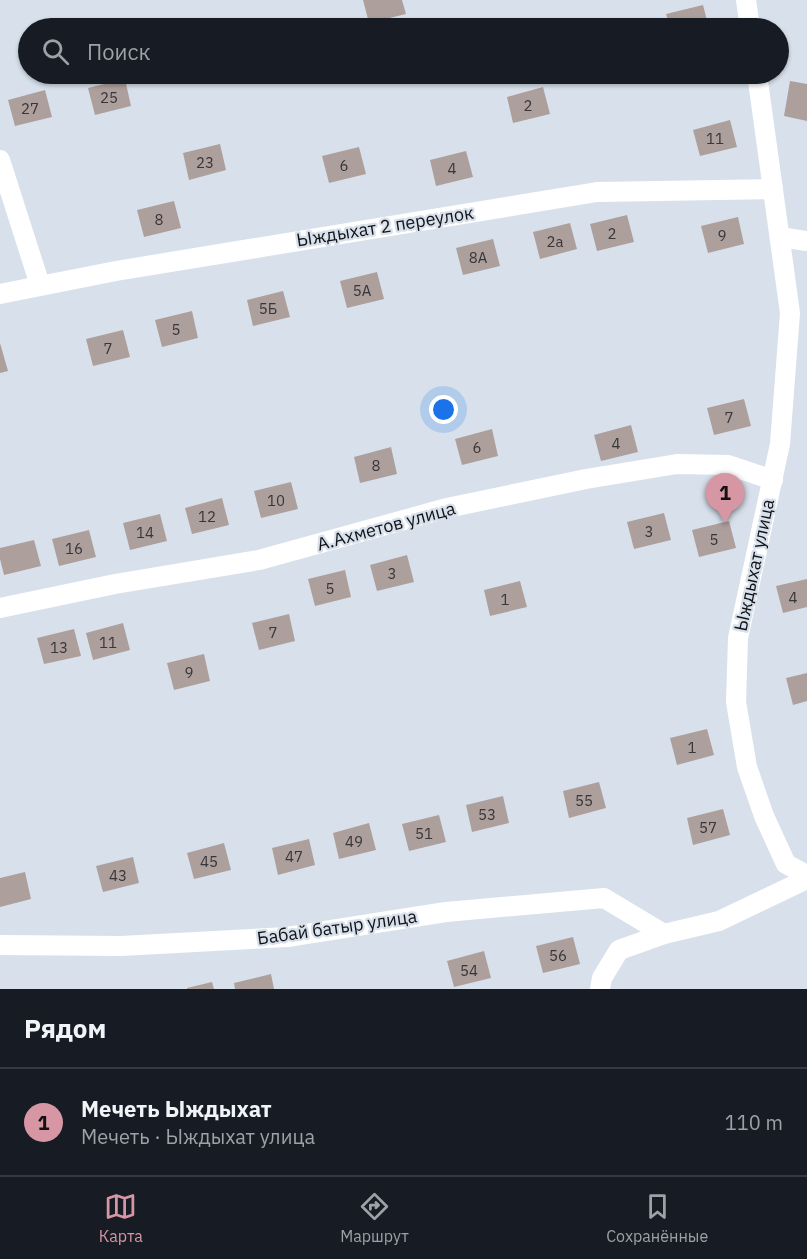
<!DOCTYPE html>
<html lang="ru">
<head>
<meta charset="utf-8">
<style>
  :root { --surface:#171b24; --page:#242831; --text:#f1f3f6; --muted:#9ea1a6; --line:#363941; --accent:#d796a3 }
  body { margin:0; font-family:"IBM Plex Sans",sans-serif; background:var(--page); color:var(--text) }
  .you { position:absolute; left:444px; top:410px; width:21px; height:21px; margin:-15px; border:4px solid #fff; border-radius:50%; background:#1a73e8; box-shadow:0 0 0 9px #1a73e833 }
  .badge { display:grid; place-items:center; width:39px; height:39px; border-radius:50%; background:var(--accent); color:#111; font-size:20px; font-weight:700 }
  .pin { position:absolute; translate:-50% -50px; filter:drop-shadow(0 2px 3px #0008) }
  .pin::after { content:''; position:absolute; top:32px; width:21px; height:18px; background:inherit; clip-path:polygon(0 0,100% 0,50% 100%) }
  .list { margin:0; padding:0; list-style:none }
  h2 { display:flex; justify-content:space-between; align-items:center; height:78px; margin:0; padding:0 24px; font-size:26px }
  h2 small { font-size:20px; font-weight:400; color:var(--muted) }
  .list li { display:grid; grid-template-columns:39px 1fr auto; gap:18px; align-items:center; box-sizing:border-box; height:108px; padding:0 24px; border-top:2px solid var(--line) }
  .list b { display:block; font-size:22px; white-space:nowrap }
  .list p { margin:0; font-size:20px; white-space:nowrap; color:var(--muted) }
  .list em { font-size:20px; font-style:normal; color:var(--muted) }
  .icon { flex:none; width:33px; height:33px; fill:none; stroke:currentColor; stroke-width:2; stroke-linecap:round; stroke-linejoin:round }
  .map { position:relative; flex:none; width:807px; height:989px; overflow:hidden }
  .search { position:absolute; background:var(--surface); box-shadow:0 2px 4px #0004; left:18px; right:18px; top:18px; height:66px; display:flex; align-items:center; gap:15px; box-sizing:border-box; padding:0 21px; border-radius:33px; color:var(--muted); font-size:22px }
  .sheet { height:186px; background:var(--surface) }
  nav { display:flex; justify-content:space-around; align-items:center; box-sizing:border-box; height:84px; border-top:2px solid var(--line); background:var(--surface); font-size:16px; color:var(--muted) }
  nav a { display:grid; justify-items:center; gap:3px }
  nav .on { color:var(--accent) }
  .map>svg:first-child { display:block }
  .building { fill:#ad9f9c }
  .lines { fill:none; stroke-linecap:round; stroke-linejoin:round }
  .minor { stroke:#fff; stroke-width:20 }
  .labels { text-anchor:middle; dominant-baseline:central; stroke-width:4.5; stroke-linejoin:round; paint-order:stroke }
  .number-label { font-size:15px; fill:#373638 }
  .street-label { font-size:18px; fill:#101316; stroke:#d8e1eb }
</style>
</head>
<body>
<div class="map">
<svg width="807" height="989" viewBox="0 0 807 989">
  <rect width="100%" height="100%" fill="#d8e1eb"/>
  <!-- building -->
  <g class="building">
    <polygon points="363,0 402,0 406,14 369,23"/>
    <polygon points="703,5 709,28 670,28 666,14"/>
    <polygon points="287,22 289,28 264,28"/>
    <polygon points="125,79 131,106 95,115 88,88"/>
    <polygon points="790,81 807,84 807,121 784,116"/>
    <polygon points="543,87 550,114 513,123 507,97"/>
    <polygon points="45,90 52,117 15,126 8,100"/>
    <polygon points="730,120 737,147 700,156 693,130"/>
    <polygon points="220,144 226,170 189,180 183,153"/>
    <polygon points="359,147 366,174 329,183 322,156"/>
    <polygon points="466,151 473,177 436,186 430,160"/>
    <polygon points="174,201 181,228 144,237 137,210"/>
    <polygon points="627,215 634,242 597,251 590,224"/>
    <polygon points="738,217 744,244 708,253 701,226"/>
    <polygon points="570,223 577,249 540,259 533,232"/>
    <polygon points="493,239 500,266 463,275 456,248"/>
    <polygon points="377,272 384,299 347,308 340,281"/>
    <polygon points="283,291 290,317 253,326 247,300"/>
    <polygon points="192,311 198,338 162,347 155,320"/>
    <polygon points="123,330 130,357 93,366 86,339"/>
    <polygon points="0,343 8,371 0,373"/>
    <polygon points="744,399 751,426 714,435 707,408"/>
    <polygon points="631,425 638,452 601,461 594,435"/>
    <polygon points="492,429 498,456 462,465 455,439"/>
    <polygon points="391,447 397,474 360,483 354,457"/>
    <polygon points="291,482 298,509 261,518 254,491"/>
    <polygon points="222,498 229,525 192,534 185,508"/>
    <polygon points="664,513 671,540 634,549 627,522"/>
    <polygon points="160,514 167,541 130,550 123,523"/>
    <polygon points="729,521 736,548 699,557 692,530"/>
    <polygon points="89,530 96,557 59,566 52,539"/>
    <polygon points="34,540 41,566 4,575 0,559 0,548"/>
    <polygon points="407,555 414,582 377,591 370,565"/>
    <polygon points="345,570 351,597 315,606 308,579"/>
    <polygon points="807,579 807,607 783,613 776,586"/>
    <polygon points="520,581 527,607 490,616 484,590"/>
    <polygon points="289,614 295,641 259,650 252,623"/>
    <polygon points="123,623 130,650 93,660 86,633"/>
    <polygon points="74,629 81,656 44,664 37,638"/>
    <polygon points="204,654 210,681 174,690 167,663"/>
    <polygon points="807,673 807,701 793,705 786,678"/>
    <polygon points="707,729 714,755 677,765 670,738"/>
    <polygon points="599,782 606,808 569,818 563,791"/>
    <polygon points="503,796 509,823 472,832 466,805"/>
    <polygon points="723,809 730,835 693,845 687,818"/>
    <polygon points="439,815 446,842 409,851 402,824"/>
    <polygon points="369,823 376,850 339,859 333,833"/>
    <polygon points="309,839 315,865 278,875 272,848"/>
    <polygon points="224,843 231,870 194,879 187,853"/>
    <polygon points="133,857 139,883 103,892 96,866"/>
    <polygon points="25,872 31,899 0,907 0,878"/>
    <polygon points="573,937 580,964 543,973 536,946"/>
    <polygon points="484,951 491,978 454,987 447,961"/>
    <polygon points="271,974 274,989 235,989 234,983"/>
    <polygon points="212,982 214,989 187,989 187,988"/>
  </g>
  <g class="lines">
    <!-- minor -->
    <g class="minor">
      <polyline points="746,0 750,28"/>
      <polyline points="757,74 790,313 780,444 738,638 736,702 747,767 764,816 786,864 807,875"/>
      <polyline points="0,160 40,285"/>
      <polyline points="780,237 807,241"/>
      <polyline points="0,294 116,271 597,192 773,189"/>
      <polyline points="0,608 115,584 259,560 447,508 586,479 677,464 728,465 773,480"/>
      <polyline points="0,945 121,946 287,937 446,912 604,898 664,934 719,921 807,879"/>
      <polyline points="600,989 602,978 619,950 664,934"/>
    </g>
  </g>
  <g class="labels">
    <!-- number labels -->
    <g class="number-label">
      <text x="109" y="97">25</text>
      <text x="528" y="105">2</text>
      <text x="30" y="108">27</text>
      <text x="715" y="138">11</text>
      <text x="205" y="162">23</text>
      <text x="344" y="165">6</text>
      <text x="452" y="168">4</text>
      <text x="159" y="219">8</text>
      <text x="612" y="233">2</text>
      <text x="722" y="235">9</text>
      <text x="555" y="241">2a</text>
      <text x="478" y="257">8A</text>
      <text x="362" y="290">5A</text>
      <text x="268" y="308">5Б</text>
      <text x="176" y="329">5</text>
      <text x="108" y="348">7</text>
      <text x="729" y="417">7</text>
      <text x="616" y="443">4</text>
      <text x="477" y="447">6</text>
      <text x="376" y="465">8</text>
      <text x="276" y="500">10</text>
      <text x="207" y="516">12</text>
      <text x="649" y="531">3</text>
      <text x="145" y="532">14</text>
      <text x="714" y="539">5</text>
      <text x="74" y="548">16</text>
      <text x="392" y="573">3</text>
      <text x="330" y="588">5</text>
      <text x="793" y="597">4</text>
      <text x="505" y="599">1</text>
      <text x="273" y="632">7</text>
      <text x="108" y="642">11</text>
      <text x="59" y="647">13</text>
      <text x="189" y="672">9</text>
      <text x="692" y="747">1</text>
      <text x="584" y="800">55</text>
      <text x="487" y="814">53</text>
      <text x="708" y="827">57</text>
      <text x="424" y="833">51</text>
      <text x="354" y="841">49</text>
      <text x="294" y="856">47</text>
      <text x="209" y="861">45</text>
      <text x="118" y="875">43</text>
      <text x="558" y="955">56</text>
      <text x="469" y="970">54</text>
    </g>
    <!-- street labels -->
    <g class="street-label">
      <text transform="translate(385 226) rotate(-9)">Ыждыхат 2 переулок</text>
      <text transform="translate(386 526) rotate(-15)">А.Ахметов улица</text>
      <text transform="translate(754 565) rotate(-78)">Ыждыхат улица</text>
      <text transform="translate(337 927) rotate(-8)">Бабай батыр улица</text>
    </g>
  </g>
</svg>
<div class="you"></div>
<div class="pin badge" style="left:725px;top:523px">1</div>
<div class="search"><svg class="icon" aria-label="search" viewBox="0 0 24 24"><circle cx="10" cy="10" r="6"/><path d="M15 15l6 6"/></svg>Поиск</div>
</div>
<section class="sheet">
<h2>Рядом<small></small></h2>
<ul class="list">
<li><span class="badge">1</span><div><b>Мечеть Ыждыхат</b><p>Мечеть · Ыждыхат улица</p></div><em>110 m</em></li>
</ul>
</section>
<nav>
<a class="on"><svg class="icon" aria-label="map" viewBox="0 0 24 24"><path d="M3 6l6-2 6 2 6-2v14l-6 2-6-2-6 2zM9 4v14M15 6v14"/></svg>Карта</a>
<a><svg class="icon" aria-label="directions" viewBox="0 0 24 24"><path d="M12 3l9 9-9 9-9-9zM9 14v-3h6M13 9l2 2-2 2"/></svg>Маршрут</a>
<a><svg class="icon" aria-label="saved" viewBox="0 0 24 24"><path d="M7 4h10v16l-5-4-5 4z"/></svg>Сохранённые</a>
</nav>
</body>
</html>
